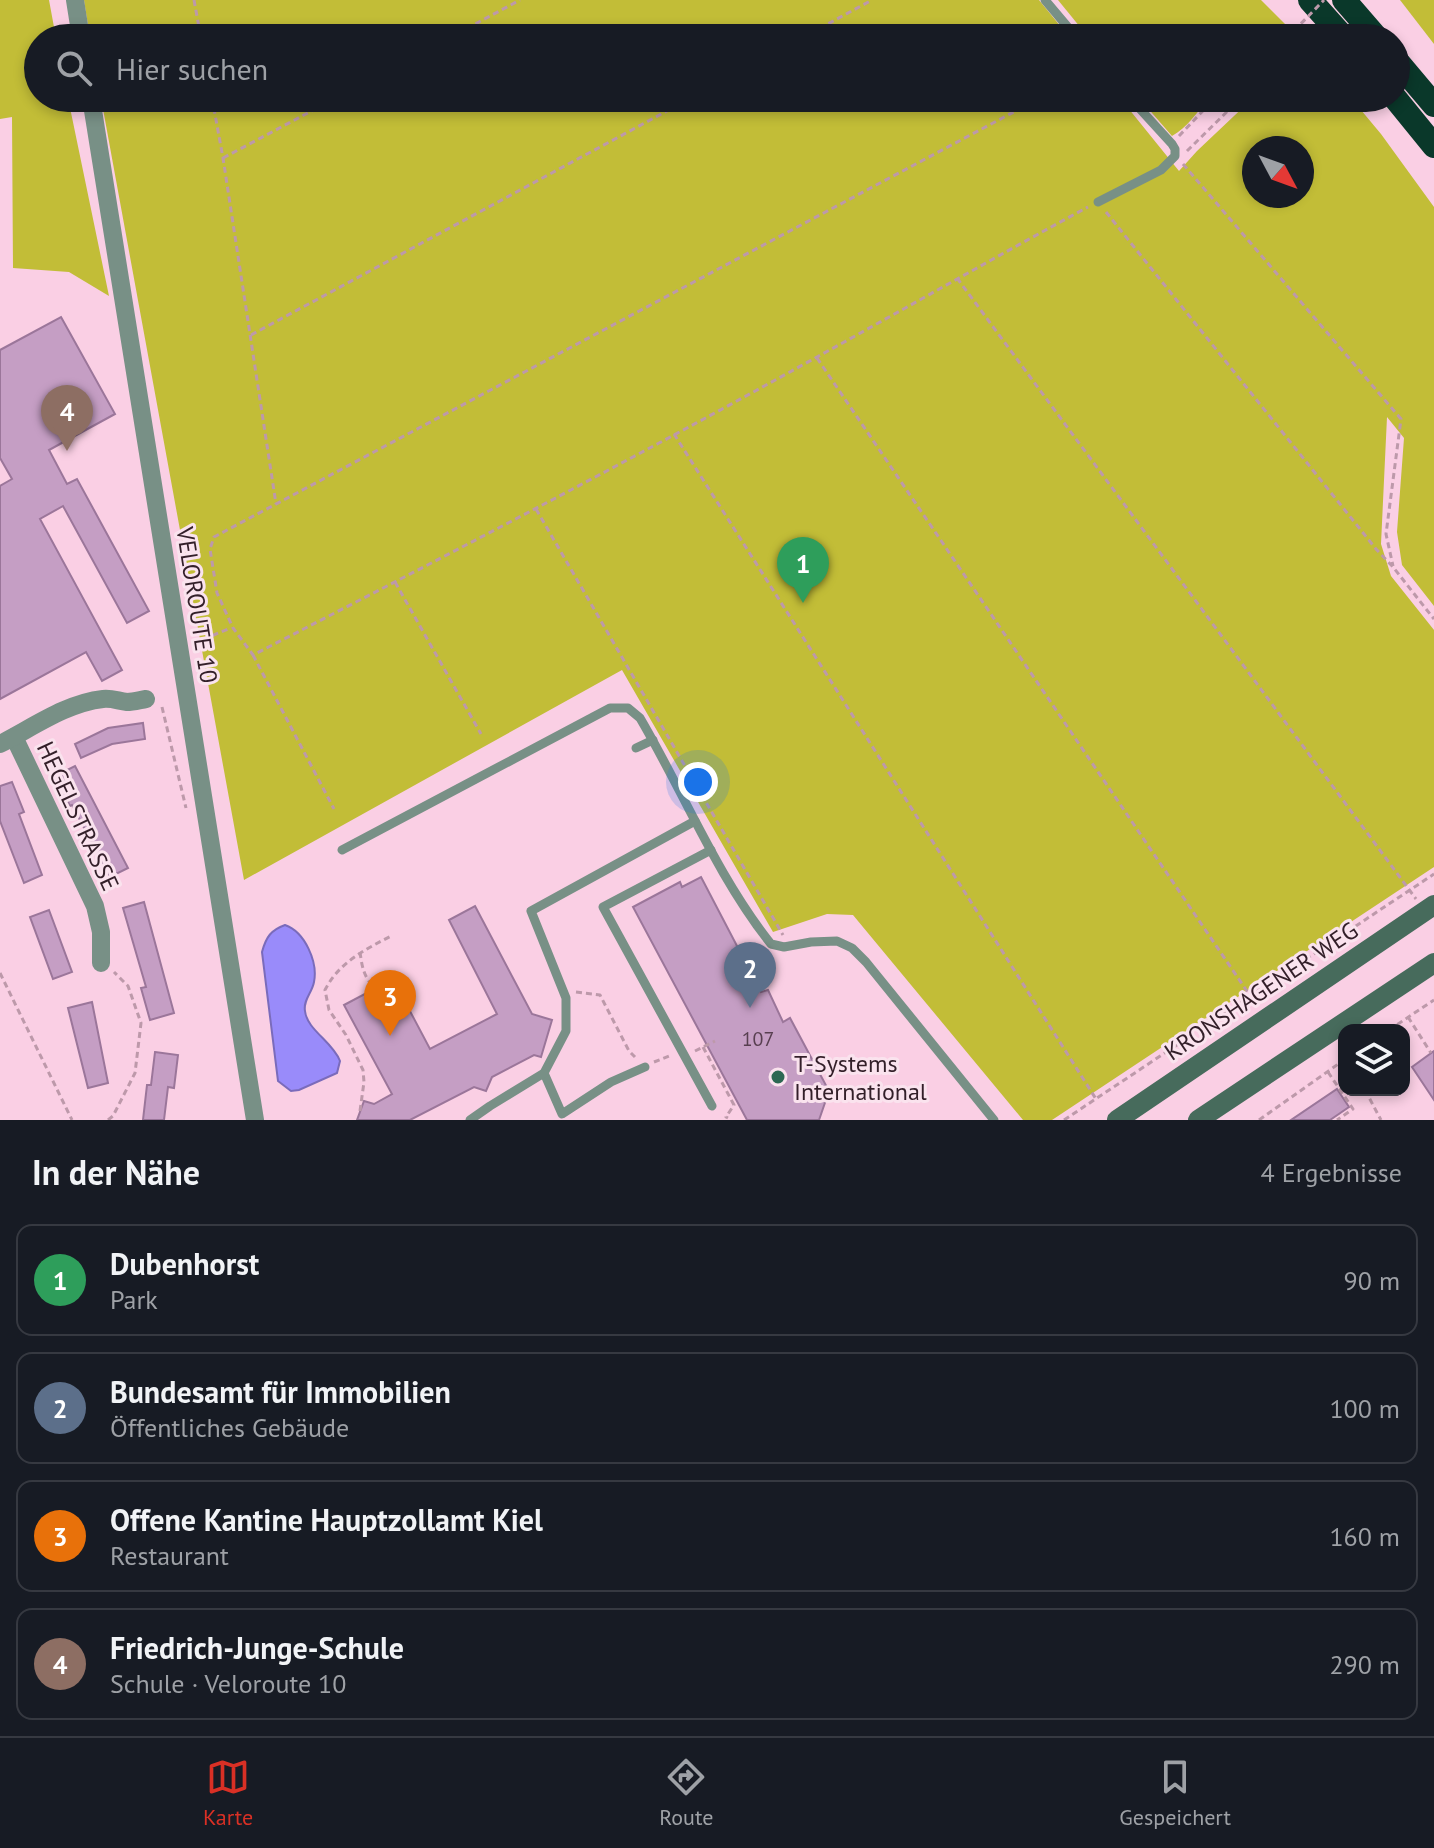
<!DOCTYPE html>
<html lang="de">
<head>
<meta charset="utf-8">
<style>
  :root { --surface:#171b24; --page:#20242c; --text:#f1f3f6; --muted:#9ea1a6; --line:#363941; --accent:#d93025 }
  body { margin:0; font-family:"PT Sans",sans-serif; background:var(--page); color:var(--text) }
  .controls { position:absolute; right:24px; bottom:24px; display:grid; overflow:hidden; border-radius:16px; box-shadow:0 4px 12px #0003 }
  .controls button { width:72px; height:72px; display:grid; place-items:center; padding:0; border:0; border-bottom:2px solid var(--line); background:var(--surface); color:var(--text); font:40px sans-serif }
  .compass { position:absolute; left:1242px; top:136px; width:72px; height:72px; border-radius:50%; background:var(--surface); box-shadow:0 4px 12px #0003; rotate:131deg }
  .you { position:absolute; left:698px; top:782px; width:28px; height:28px; margin:-20px; border:6px solid #fff; border-radius:50%; background:#1a73e8; box-shadow:0 0 0 12px #1a73e833 }
  .badge { display:grid; place-items:center; width:52px; height:52px; border-radius:50%; background:var(--accent); color:#fff; font-size:26px; font-weight:700 }
  .pin { position:absolute; translate:-50% -66px; filter:drop-shadow(0 2px 4px #0008) }
  .pin::after { content:''; position:absolute; top:42px; width:28px; height:24px; background:inherit; clip-path:polygon(0 0,100% 0,50% 100%) }
  .list { margin:0; padding:0; list-style:none }
  h2 { display:flex; justify-content:space-between; align-items:center; height:104px; margin:0; padding:0 32px; font-size:34px }
  h2 small { font-size:26px; font-weight:400; color:var(--muted) }
  .list li { display:grid; grid-template-columns:52px 1fr auto; gap:24px; align-items:center; box-sizing:border-box; height:112px; margin:0 16px 16px; padding:0 16px; border:2px solid var(--line); border-radius:16px }
  .list b { display:block; font-size:30px; white-space:nowrap }
  .list p { margin:0; font-size:26px; white-space:nowrap; color:var(--muted) }
  .list em { font-size:26px; font-style:normal; color:var(--muted) }
  .icon { flex:none; width:44px; height:44px; fill:none; stroke:currentColor; stroke-width:2; stroke-linecap:round; stroke-linejoin:round }
  .map { position:relative; flex:none; width:1434px; height:1120px; overflow:hidden }
  .search { position:absolute; background:var(--surface); box-shadow:0 4px 12px #0003; left:24px; right:24px; top:24px; height:88px; display:flex; align-items:center; gap:20px; box-sizing:border-box; padding:0 28px; border-radius:44px; color:var(--muted); font-size:30px }
  .sheet { height:616px; background:var(--surface) }
  nav { display:flex; justify-content:space-around; align-items:center; box-sizing:border-box; height:112px; border-top:2px solid var(--line); background:var(--surface); font-size:22px; color:var(--muted) }
  nav a { display:grid; justify-items:center; gap:4px }
  nav .on { color:var(--accent) }
  .map>svg:first-child { display:block }
  .green { fill:#c2bd37; fill-rule:evenodd }
  .water { fill:#998bfa; stroke:#7a6bbb; stroke-width:2 }
  .building { fill:#c59ec4; stroke:#9b769a; stroke-width:2 }
  .lines { fill:none; stroke-linecap:round; stroke-linejoin:round }
  .path { stroke:#bd99aa; stroke-width:3; stroke-dasharray:6 4; stroke-linecap:butt }
  .lane { stroke:#789086; stroke-width:9 }
  .street { stroke:#789086; stroke-width:18 }
  .secondary { stroke:#476b5c; stroke-width:20 }
  .highway { stroke:#0a382a; stroke-width:24 }
  .path-bridge { stroke:#bd99aa; stroke-width:3; stroke-dasharray:6 4; stroke-linecap:butt }
  .poi-dot { fill:#2d6853; stroke:#fae3ee; stroke-width:3 }
  .labels { text-anchor:middle; dominant-baseline:central; stroke-width:6; stroke-linejoin:round; paint-order:stroke }
  .number-label { font-size:20px; fill:#583f50 }
  .street-label { font-size:24px; fill:#331f29; stroke:#fae3ee }
  .poi-label { font-size:24px; fill:#331f29; stroke:#fae3ee; text-anchor:start }
</style>
</head>
<body>
<div class="map">
<svg width="1434" height="1120" viewBox="0 0 1434 1120">
  <rect width="100%" height="100%" fill="#facfe4"/>
  <!-- green -->
  <g class="green">
    <polygon points="0,0 49,0 56,38 38,38 38,98 68,98 109,296 69,272 13,268 12,117 0,119"/>
    <polygon points="84,0 1039,0 1070,38 90,38"/>
    <polygon points="1058,0 1261,0 1299,38 1089,38"/>
    <polygon points="1400,0 1434,0 1434,44"/>
    <path d="M 101,98 L 1120,98 L 1179,171 L 1197,151 L 1253,98 L 1351,98 L 1381,134 L 1434,207 L 1434,606 L 1402,565 L 1397,532 L 1404,438 L 1387,417 L 1381,544 L 1391,576 L 1434,630 L 1434,867 L 1052,1120 L 1023,1120 L 853,915 L 827,914 L 773,932 L 622,670 L 244,880 ZM 1254,148 L 1302,148 L 1302,196 L 1254,196 Z"/>
    <path d="M 1139,98 L 1209,98 C 1198,111 1187,128 1172,136 Z"/>
  </g>
  <!-- water -->
  <path class="water" d="M 285,925 C 305,932 318,962 314,982 C 312,993 303,1000 305,1011 C 307,1030 333,1042 340,1061 L 337,1073 L 299,1090 L 291,1091 L 278,1081 L 262,952 C 266,937 271,930 285,925 Z"/>
  <!-- building -->
  <g class="building">
    <polygon points="61,317 115,414 49,450 67,484 77,479 149,611 127,623 63,506 40,519 122,670 102,681 86,652 0,699 0,486 12,479 0,458 0,350"/>
    <polygon points="143,723 145,739 112,744 81,758 75,744 108,728"/>
    <polygon points="75,766 128,868 110,877 72,805 70,806 55,776"/>
    <polygon points="12,782 24,812 19,814 42,875 24,883 0,821 0,786"/>
    <polygon points="701,877 761,992 768,990 783,1022 790,1018 829,1091 819,1120 747,1120 633,907 680,882 682,887"/>
    <polygon points="144,902 174,1013 150,1020 141,988 146,987 123,908"/>
    <polygon points="475,906 532,1014 552,1020 541,1057 534,1055 492,1077 486,1091 474,1087 410,1120 357,1120 364,1101 374,1104 392,1094 344,1005 393,979 430,1049 497,1014 449,920"/>
    <polygon points="49,910 72,972 53,979 30,917"/>
    <polygon points="92,1002 108,1083 88,1088 68,1008"/>
    <polygon points="1434,1051 1434,1100 1412,1067"/>
    <polygon points="155,1052 178,1055 174,1088 168,1087 164,1120 143,1120 147,1085 151,1085"/>
    <polygon points="1337,1089 1349,1107 1330,1120 1291,1120"/>
  </g>
  <g class="lines">
    <!-- path -->
    <g class="path">
      <polyline points="194,0 201,38"/>
      <polyline points="449,38 520,0"/>
      <polyline points="802,38 872,0"/>
      <polyline points="212,98 223,158 276,504"/>
      <path d="M 1040,98 L 214,537 L 210,549 L 217,593 L 233,628 L 253,655 C 442,558 631,460 817,357 C 908,307 997,256 1088,207"/>
      <polyline points="1179,136 1215,98"/>
      <polyline points="1187,151 1241,98"/>
      <polyline points="223,158 336,98"/>
      <polyline points="1183,164 1401,419 1386,534 1393,566"/>
      <polyline points="1106,212 1376,549 1393,567 1434,619"/>
      <polyline points="957,278 1416,899"/>
      <polyline points="251,335 691,98"/>
      <polyline points="817,358 1255,1003"/>
      <polyline points="674,434 1096,1099"/>
      <polyline points="536,509 783,935"/>
      <polyline points="395,582 481,734"/>
      <polyline points="194,643 231,628"/>
      <polyline points="253,655 334,809"/>
      <polyline points="162,707 186,808"/>
      <path d="M 360,952 C 362,967 364,978 375,988"/>
      <polyline points="0,973 72,1120"/>
      <polyline points="576,992 600,995 629,1051 635,1057"/>
      <polyline points="1408,1017 1431,1053"/>
      <polyline points="1389,1030 1434,1000"/>
      <polyline points="703,1047 734,1105 726,1117 728,1118"/>
      <polyline points="695,1051 715,1041"/>
      <polyline points="654,1062 669,1056"/>
      <polyline points="1328,1072 1353,1109 1337,1120"/>
      <polyline points="1365,1090 1381,1120"/>
      <path d="M 360,1111 L 364,1082 L 363,1070 L 346,1035 L 329,1010 L 325,990 C 339,962 366,949 393,935"/>
      <polyline points="108,1120 113,1116 135,1073 141,1023 128,986 114,972"/>
      <polyline points="1064,1120 1434,874"/>
      <polyline points="1259,1120 1344,1060"/>
    </g>
    <!-- lane -->
    <g class="lane">
      <polyline points="1045,0 1077,38"/>
      <polyline points="1098,202 1161,170 1175,156 1175,149 1172,144 1130,98"/>
      <polyline points="636,748 653,740"/>
      <path d="M 342,850 L 610,708 L 628,708 L 640,718 C 684,793 717,876 771,944 L 784,947 L 811,942 L 837,941 L 852,948 L 866,962 L 994,1120"/>
      <polyline points="711,850 603,907 712,1106"/>
      <polyline points="544,1073 562,1114 611,1082 645,1067"/>
      <polyline points="470,1120 490,1106 544,1073 566,1031 566,998 531,911 695,821"/>
    </g>
    <!-- street -->
    <g class="street">
      <polyline points="75,0 81,38"/>
      <polyline points="91,98 255,1120"/>
      <polyline points="14,737 95,906 101,932 101,963"/>
      <path d="M 0,744 C 32,728 66,703 103,699 C 112,698 118,701 127,702 C 133,702 140,700 146,699"/>
    </g>
    <!-- secondary -->
    <g class="secondary">
      <polyline points="1117,1120 1434,905"/>
      <polyline points="1198,1120 1434,963"/>
    </g>
    <!-- highway -->
    <g class="highway">
      <polyline points="1310,0 1344,38"/>
      <polyline points="1344,0 1377,38"/>
      <polyline points="1396,60 1434,105"/>
      <polyline points="1395,98 1434,146"/>
    </g>
    <!-- path-bridge -->
    <polyline class="path-bridge" points="1287,38 1324,0"/>
  </g>
  <!-- markers -->
  <circle class="poi-dot" cx="778" cy="1077" r="8"/>
  <g class="labels">
    <!-- number labels -->
    <g class="number-label">
      <text x="758" y="1039">107</text>
    </g>
    <!-- street labels -->
    <g class="street-label">
      <text transform="translate(197 605) rotate(81)">VELOROUTE 10</text>
      <text transform="translate(78 816) rotate(65)">HEGELSTRASSE</text>
      <text transform="translate(1261 991) rotate(-34)">KRONSHAGENER WEG</text>
    </g>
    <!-- poi labels -->
    <g class="poi-label">
      <text x="794" y="1063">T-Systems<tspan x="794" dy="28">International</tspan></text>
    </g>
  </g>
</svg>
<div class="controls">
<button><svg class="icon" aria-label="layers" viewBox="0 0 24 24"><path d="M12 4l9 5-9 5-9-5zM3 14l9 5 9-5"/></svg></button>
</div>
<svg class="compass" viewBox="-18 -18 36 36"><path d="M0-13l5 13h-10z" fill="#e53935"/><path d="M0 13l5-13h-10z" fill="#9ea1a6"/></svg>
<div class="you"></div>
<div class="pin badge" style="left:803px;top:603px;background:#2e9e5b">1</div>
<div class="pin badge" style="left:750px;top:1008px;background:#5c6f8a">2</div>
<div class="pin badge" style="left:390px;top:1036px;background:#e8710a">3</div>
<div class="pin badge" style="left:67px;top:451px;background:#8d6e63">4</div>
<div class="search"><svg class="icon" aria-label="search" viewBox="0 0 24 24"><circle cx="10" cy="10" r="6"/><path d="M15 15l6 6"/></svg>Hier suchen</div>
</div>
<section class="sheet">
<h2>In der Nähe<small>4 Ergebnisse</small></h2>
<ul class="list">
<li><span class="badge" style="background:#2e9e5b">1</span><div><b>Dubenhorst</b><p>Park</p></div><em>90 m</em></li>
<li><span class="badge" style="background:#5c6f8a">2</span><div><b>Bundesamt für Immobilien</b><p>Öffentliches Gebäude</p></div><em>100 m</em></li>
<li><span class="badge" style="background:#e8710a">3</span><div><b>Offene Kantine Hauptzollamt Kiel</b><p>Restaurant</p></div><em>160 m</em></li>
<li><span class="badge" style="background:#8d6e63">4</span><div><b>Friedrich-Junge-Schule</b><p>Schule · Veloroute 10</p></div><em>290 m</em></li>
</ul>
</section>
<nav>
<a class="on"><svg class="icon" aria-label="map" viewBox="0 0 24 24"><path d="M3 6l6-2 6 2 6-2v14l-6 2-6-2-6 2zM9 4v14M15 6v14"/></svg>Karte</a>
<a><svg class="icon" aria-label="directions" viewBox="0 0 24 24"><path d="M12 3l9 9-9 9-9-9zM9 14v-3h6M13 9l2 2-2 2"/></svg>Route</a>
<a><svg class="icon" aria-label="saved" viewBox="0 0 24 24"><path d="M7 4h10v16l-5-4-5 4z"/></svg>Gespeichert</a>
</nav>
</body>
</html>
